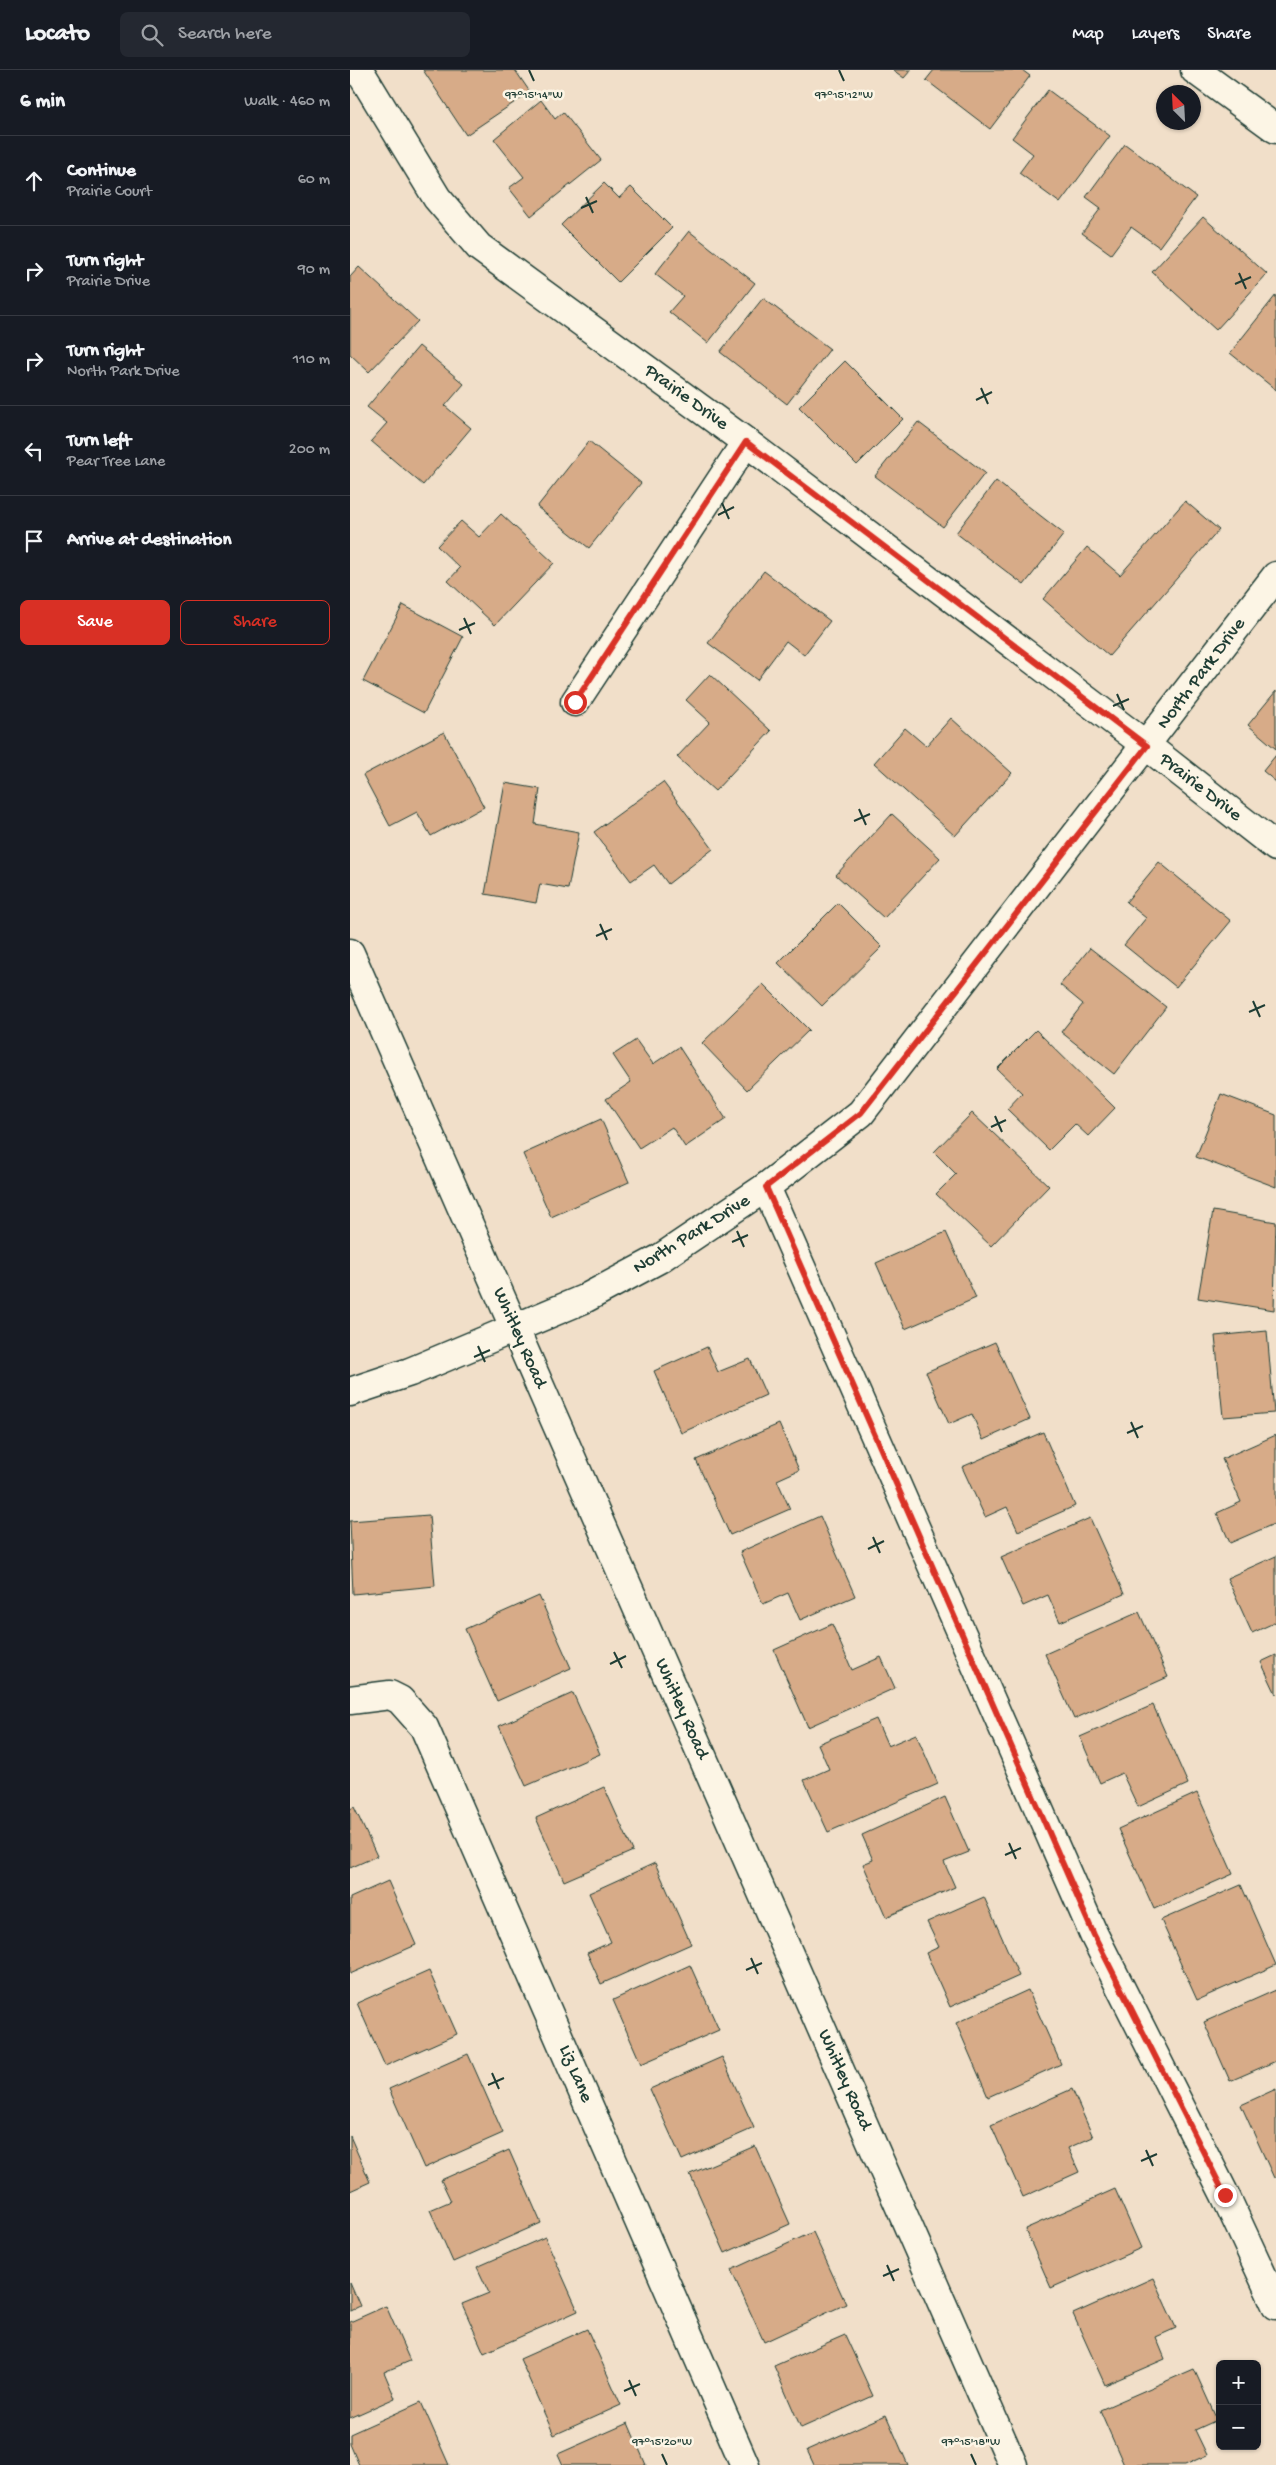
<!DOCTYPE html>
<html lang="en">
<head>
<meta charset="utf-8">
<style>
  :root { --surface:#171b24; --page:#242831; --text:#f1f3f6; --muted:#9ea1a6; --line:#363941; --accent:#d93025 }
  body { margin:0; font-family:"Gochi Hand",sans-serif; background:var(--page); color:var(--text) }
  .controls { position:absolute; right:15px; bottom:15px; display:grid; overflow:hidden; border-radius:8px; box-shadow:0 1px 4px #0004 }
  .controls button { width:45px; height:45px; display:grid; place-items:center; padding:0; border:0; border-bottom:1px solid var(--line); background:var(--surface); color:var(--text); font:25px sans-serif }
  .compass { position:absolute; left:806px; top:15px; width:45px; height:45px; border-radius:50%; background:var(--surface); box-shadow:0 1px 4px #0004; rotate:336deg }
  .stop { position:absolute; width:15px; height:15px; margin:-11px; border:4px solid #d93025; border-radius:50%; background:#fff }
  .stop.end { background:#d93025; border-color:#fff; box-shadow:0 1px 5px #0008 }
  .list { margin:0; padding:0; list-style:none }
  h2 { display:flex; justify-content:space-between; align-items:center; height:65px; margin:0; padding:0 20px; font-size:21px }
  h2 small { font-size:16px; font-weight:400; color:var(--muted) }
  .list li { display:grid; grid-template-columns:32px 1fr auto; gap:15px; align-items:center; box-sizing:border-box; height:90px; padding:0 20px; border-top:1px solid var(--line) }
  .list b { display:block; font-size:19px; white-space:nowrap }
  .list p { margin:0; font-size:16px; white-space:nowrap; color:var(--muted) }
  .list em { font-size:16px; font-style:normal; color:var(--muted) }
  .actions { display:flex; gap:10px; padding:15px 20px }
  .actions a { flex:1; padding:11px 0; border:1px solid var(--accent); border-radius:8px; text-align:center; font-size:18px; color:var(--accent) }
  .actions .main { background:var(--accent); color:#fff }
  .icon { flex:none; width:28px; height:28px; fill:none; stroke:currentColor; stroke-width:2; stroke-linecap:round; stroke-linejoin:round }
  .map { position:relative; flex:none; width:926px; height:2395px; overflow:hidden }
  header { display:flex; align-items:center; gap:30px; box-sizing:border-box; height:70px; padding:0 25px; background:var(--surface); border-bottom:1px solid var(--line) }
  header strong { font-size:24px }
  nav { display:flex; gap:28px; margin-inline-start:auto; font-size:18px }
  .search { width:350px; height:45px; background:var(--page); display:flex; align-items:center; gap:12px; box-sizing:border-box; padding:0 18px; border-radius:8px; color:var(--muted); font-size:19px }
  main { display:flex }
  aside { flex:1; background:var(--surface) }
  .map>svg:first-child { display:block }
  .building { fill:#d7ab88; stroke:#1f3d34 }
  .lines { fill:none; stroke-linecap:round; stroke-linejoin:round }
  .minor-casing { stroke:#1f3d34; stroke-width:31 }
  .tertiary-casing { stroke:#1f3d34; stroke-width:31 }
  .minor { stroke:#fcf5e5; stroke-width:28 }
  .tertiary { stroke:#fcf5e5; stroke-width:28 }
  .route { stroke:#d93025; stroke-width:6 }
  .ticks { fill:none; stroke:#1f3d34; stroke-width:2 }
  .labels { text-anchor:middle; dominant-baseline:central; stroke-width:5; stroke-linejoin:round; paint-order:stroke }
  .street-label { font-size:19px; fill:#1f3d34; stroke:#fcf5e5 }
  .ticks-label { font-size:12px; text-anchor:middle; fill:#1f3d34; stroke:#fcf5e5; stroke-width:5; stroke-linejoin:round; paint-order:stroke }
</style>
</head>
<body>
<header>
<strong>Locato</strong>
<div class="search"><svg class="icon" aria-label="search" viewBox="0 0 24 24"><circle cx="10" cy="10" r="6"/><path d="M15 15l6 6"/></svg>Search here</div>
<nav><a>Map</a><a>Layers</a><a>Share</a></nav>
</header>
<main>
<aside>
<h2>6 min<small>Walk · 460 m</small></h2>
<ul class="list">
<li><svg class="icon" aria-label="ahead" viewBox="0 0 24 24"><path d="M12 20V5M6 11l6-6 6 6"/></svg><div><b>Continue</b><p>Prairie Court</p></div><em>60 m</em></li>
<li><svg class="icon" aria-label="right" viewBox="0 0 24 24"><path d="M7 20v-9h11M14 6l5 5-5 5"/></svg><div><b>Turn right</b><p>Prairie Drive</p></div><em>90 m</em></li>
<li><svg class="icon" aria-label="right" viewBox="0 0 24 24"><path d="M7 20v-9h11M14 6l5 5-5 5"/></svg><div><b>Turn right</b><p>North Park Drive</p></div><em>110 m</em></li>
<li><svg class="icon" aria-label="left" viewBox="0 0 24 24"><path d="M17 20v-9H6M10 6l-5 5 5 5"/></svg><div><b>Turn left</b><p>Pear Tree Lane</p></div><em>200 m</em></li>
<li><svg class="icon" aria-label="arrive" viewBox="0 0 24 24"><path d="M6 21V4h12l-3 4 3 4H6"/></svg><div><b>Arrive at destination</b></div></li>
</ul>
<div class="actions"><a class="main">Save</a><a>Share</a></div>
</aside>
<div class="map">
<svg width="926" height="2395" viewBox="0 0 926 2395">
  <rect width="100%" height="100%" fill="#f1dfc9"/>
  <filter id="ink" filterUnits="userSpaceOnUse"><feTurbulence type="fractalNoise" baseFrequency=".02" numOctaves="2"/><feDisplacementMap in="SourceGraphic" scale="10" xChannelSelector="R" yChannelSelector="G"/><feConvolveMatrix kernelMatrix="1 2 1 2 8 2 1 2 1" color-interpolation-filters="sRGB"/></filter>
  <g filter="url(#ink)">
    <!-- building -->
    <g class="building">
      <polygon points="73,0 165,0 180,22 116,65"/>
      <polygon points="543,0 561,0 554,8"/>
      <polygon points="584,0 672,0 680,6 640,59 576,10"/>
      <polygon points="698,20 760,66 710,133 669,103 683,84 662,68"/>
      <polygon points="191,30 205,49 213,42 251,90 181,146 159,118 174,107 144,69"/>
      <polygon points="775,74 846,127 809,177 781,157 761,184 732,163 751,138 736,127"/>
      <polygon points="254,113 269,128 281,117 322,158 268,212 211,155"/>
      <polygon points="853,147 917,204 866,260 802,202"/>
      <polygon points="339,161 405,213 358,273 319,242 333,226 305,204"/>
      <polygon points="9,197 68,251 19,302 0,284 0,207"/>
      <polygon points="926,225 926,320 880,283"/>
      <polygon points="413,228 480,279 437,334 370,282"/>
      <polygon points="69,276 114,314 95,336 121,358 73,415 21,371 37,353 17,337"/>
      <polygon points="495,291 553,349 507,395 449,337"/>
      <polygon points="568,352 635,403 593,457 525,406"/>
      <polygon points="239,371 291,413 239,478 187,437"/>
      <polygon points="646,411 714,464 674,515 606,463"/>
      <polygon points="835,431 869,460 759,586 693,529 737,477 770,505"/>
      <polygon points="151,444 204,493 145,555 98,511 110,498 87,476 111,451 129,467"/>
      <polygon points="414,501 480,551 454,585 436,571 407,610 358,573"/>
      <polygon points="53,535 113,567 74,643 13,611"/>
      <polygon points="360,604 421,661 365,721 327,687 360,652 336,630"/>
      <polygon points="926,621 926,679 898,655"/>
      <polygon points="601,648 662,703 605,766 524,693 555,658 576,676"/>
      <polygon points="94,662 134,737 81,766 67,742 40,756 13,705"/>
      <polygon points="926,685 926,712 913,701"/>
      <polygon points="313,712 363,779 318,814 304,795 281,811 244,762"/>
      <polygon points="155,713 190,719 185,754 229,762 218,819 190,814 186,833 135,824"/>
      <polygon points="542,744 590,788 534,848 486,805"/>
      <polygon points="809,792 881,851 826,917 774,875 796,848 776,832"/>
      <polygon points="488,833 532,877 472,936 428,893"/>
      <polygon points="740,878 816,937 764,1004 711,962 733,934 710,915"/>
      <polygon points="413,914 459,960 397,1020 352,973"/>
      <polygon points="686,960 765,1038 738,1066 725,1054 699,1080 657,1039 672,1023 647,999"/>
      <polygon points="286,970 303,994 329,977 376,1049 335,1077 322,1057 289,1078 256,1029 281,1012 263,985"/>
      <polygon points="871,1024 926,1045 926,1117 846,1087"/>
      <polygon points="622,1043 699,1116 641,1176 586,1124 606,1104 584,1082"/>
      <polygon points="251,1049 279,1112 201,1147 173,1084"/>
      <polygon points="863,1141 926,1152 924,1240 848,1228"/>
      <polygon points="596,1162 626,1228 555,1259 526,1193"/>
      <polygon points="917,1261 924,1343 873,1347 865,1266"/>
      <polygon points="645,1272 680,1349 633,1370 622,1344 599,1354 576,1302"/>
      <polygon points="357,1277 368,1302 400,1289 416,1325 331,1363 304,1301"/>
      <polygon points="429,1354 449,1400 427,1410 440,1439 380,1465 346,1390"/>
      <polygon points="693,1362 725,1436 668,1461 657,1437 635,1447 612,1397"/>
      <polygon points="926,1365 926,1453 880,1473 867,1443 891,1432 872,1389"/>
      <polygon points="79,1445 85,1516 3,1524 0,1451"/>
      <polygon points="470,1446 505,1526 450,1550 438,1523 413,1534 390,1482"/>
      <polygon points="740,1448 774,1524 710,1552 698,1525 673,1536 651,1487"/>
      <polygon points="926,1486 926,1552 902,1563 877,1508"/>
      <polygon points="189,1526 221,1598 147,1631 115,1559"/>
      <polygon points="789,1542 818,1607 724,1649 695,1584"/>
      <polygon points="482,1554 502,1600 531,1587 545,1618 458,1657 424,1580"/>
      <polygon points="926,1585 926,1624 911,1592"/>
      <polygon points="223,1623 250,1684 176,1716 149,1656"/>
      <polygon points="803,1635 838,1714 788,1737 772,1703 750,1713 730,1667"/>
      <polygon points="526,1649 538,1676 566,1664 588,1714 478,1762 454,1710 479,1699 468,1674"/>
      <polygon points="254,1717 283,1781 214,1811 186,1748"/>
      <polygon points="847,1723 883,1804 804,1839 768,1759"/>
      <polygon points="595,1727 619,1782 594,1792 605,1817 536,1847 513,1794 523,1790 512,1765"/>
      <polygon points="4,1737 27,1786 0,1798 0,1739"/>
      <polygon points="305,1793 341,1874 251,1914 237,1883 261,1872 239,1823"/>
      <polygon points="38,1811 66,1875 0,1904 0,1828"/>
      <polygon points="891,1815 926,1895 847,1930 811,1850"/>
      <polygon points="634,1827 669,1906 600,1937 576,1883 589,1877 577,1852"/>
      <polygon points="340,1895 369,1960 291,1994 263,1930"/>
      <polygon points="79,1901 107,1964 35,1996 7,1933"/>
      <polygon points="678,1920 711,1994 638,2027 606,1953"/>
      <polygon points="926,1920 926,1991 880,2011 854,1952"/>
      <polygon points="118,1984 153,2063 74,2098 39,2019"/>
      <polygon points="372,1987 404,2058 332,2090 300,2019"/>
      <polygon points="722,2019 743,2067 718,2078 729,2102 673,2127 641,2055"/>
      <polygon points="926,2019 926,2107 924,2108 891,2035"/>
      <polygon points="0,2066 20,2112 0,2121"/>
      <polygon points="405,2076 440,2154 375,2183 340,2104"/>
      <polygon points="159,2080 191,2153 103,2192 80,2140 101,2131 91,2110"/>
      <polygon points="765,2119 791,2178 701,2218 675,2159"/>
      <polygon points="463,2162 496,2234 414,2272 381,2200"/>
      <polygon points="195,2167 228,2241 134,2283 112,2234 139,2223 127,2197"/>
      <polygon points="803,2208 826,2258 806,2267 815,2289 755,2315 723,2244"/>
      <polygon points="0,2213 10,2236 0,2241"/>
      <polygon points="36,2236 60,2291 34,2302 45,2328 0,2348 0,2252"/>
      <polygon points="237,2259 271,2335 204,2365 170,2289"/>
      <polygon points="495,2265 523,2326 451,2358 424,2296"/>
      <polygon points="844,2299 867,2350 845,2360 857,2385 835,2395 774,2395 750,2340"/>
      <polygon points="71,2332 99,2395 9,2395 0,2374 0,2364"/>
      <polygon points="536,2345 558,2395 464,2395 457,2380"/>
      <polygon points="278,2353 296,2395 213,2395 208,2384"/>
    </g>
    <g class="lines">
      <defs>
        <g id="minor">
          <polyline points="9,0 87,128 129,177 396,372 797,676 926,777"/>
          <polyline points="845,0 926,59"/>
          <polyline points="225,632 396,372"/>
          <polyline points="416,1117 744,1865 875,2125 926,2235"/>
          <polyline points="0,1630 40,1625 50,1630 74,1657 395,2395"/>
        </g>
        <g id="tertiary">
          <polyline points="0,883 663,2395"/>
          <polyline points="0,1322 60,1302 234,1229 309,1189 416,1117 511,1043 926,506"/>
        </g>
      </defs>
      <!-- minor casing -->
      <use href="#minor" class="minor-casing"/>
      <!-- tertiary casing -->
      <use href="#tertiary" class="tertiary-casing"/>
      <!-- minor -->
      <use href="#minor" class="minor"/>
      <!-- tertiary -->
      <use href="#tertiary" class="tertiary"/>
    </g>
  </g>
  <g class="lines" filter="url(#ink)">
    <!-- route -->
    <polyline class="route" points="225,632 396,372 797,676 511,1043 416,1117 744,1865 875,2125"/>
  </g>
  <!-- ticks -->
  <path class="ticks" d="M 179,0 L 184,11M 489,0 L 494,11M 236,127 L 243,143M 231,138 L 247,131M 889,203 L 896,219M 885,214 L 901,207M 631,318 L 638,334M 626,330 L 642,322M 372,433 L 379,449M 368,445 L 384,437M 114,548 L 121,564M 109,560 L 125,553M 767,624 L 774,640M 763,636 L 779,629M 509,739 L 516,755M 504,751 L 520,744M 250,854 L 257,870M 246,866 L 262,859M 903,931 L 910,947M 899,942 L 915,935M 645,1046 L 652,1062M 641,1057 L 656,1050M 387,1161 L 394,1177M 382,1172 L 398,1165M 128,1276 L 135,1292M 124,1287 L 140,1280M 781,1352 L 788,1368M 777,1363 L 793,1356M 523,1467 L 530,1483M 518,1479 L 534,1471M 264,1582 L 272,1598M 260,1594 L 276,1586M 659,1773 L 666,1789M 655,1785 L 671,1778M 401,1888 L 408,1904M 396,1900 L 412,1893M 142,2003 L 149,2019M 138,2015 L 154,2008M 796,2080 L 803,2096M 791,2091 L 807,2084M 537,2195 L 544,2211M 533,2206 L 549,2199M 279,2310 L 286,2326M 274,2321 L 290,2314M 312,2384 L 317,2395M 621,2384 L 626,2395"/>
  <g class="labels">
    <!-- street labels -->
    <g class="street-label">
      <text transform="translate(336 328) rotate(36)">Prairie Drive</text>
      <text transform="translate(852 604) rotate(-53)">North Park Drive</text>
      <text transform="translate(850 718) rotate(38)">Prairie Drive</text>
      <text transform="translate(342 1165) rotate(-32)">North Park Drive</text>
      <text transform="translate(169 1268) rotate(66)">Whitley Road</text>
      <text transform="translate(331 1639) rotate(66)">Whitley Road</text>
      <text transform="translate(225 2004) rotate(67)">Liz Lane</text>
      <text transform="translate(494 2010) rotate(66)">Whitley Road</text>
    </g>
  </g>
  <g class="ticks-label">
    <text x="494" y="28">97°15'12"W</text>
    <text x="184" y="28">97°15'14"W</text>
    <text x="312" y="2375">97°15'20"W</text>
    <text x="621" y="2375">97°15'18"W</text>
  </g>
</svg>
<div class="controls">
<button>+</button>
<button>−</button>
</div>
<svg class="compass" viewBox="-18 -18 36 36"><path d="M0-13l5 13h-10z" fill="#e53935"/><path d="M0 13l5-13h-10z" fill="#9ea1a6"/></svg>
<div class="stop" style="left:225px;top:632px"></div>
<div class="stop end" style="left:875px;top:2125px"></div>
</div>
</main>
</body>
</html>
